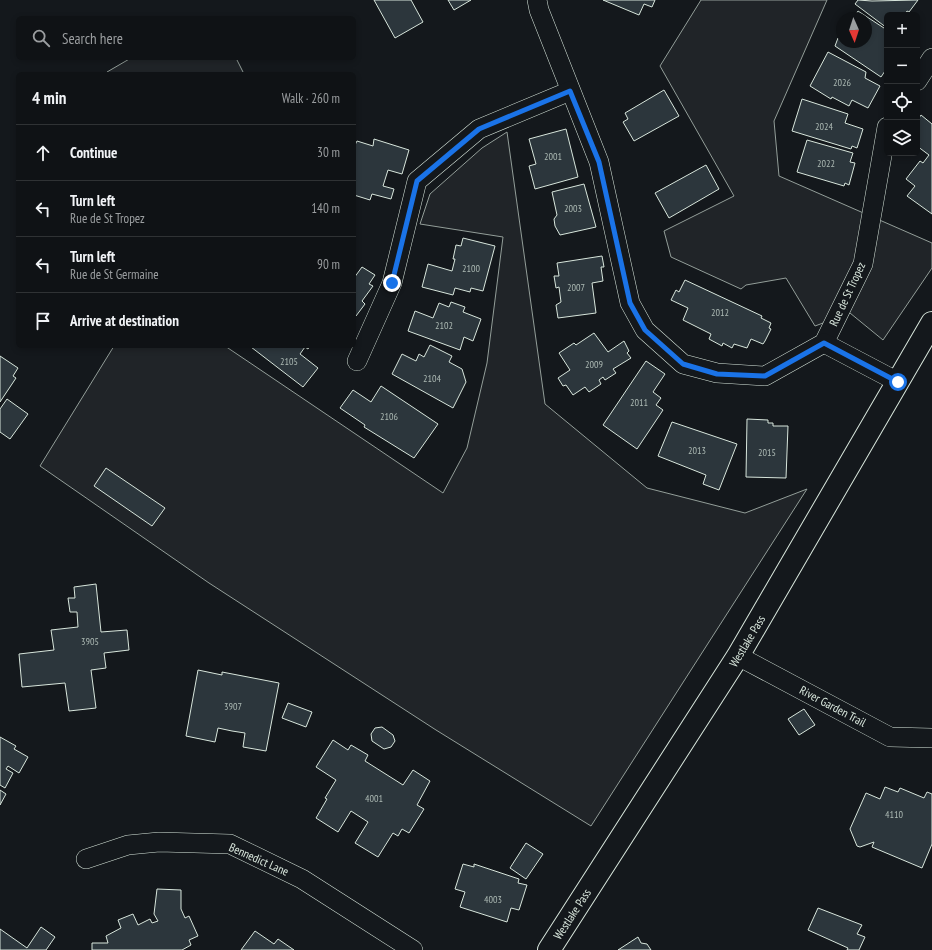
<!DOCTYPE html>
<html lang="en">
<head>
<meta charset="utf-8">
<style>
  :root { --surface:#0f1215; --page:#181b1e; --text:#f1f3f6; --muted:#9b9ea0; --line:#2f3234 }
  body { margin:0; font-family:"PT Sans Narrow",sans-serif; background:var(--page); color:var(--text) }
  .controls { position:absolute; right:12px; top:12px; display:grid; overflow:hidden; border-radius:6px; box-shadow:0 2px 6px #0003 }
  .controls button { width:36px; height:36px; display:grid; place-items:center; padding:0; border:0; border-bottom:1px solid var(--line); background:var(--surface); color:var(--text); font:20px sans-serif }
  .compass { position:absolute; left:836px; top:12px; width:36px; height:36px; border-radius:50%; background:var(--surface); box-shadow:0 2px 6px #0003; rotate:177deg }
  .stop { position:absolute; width:12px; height:12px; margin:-9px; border:3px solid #1a73e8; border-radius:50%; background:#fff }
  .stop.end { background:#1a73e8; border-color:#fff; box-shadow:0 1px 4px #0008 }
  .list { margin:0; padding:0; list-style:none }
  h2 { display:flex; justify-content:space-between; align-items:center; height:52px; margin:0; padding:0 16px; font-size:17px }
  h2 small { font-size:13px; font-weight:400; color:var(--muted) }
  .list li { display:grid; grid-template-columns:26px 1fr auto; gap:12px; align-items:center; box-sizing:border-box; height:56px; padding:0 16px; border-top:1px solid var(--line) }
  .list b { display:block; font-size:15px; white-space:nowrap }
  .list p { margin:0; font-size:13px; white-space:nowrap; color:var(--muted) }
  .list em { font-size:13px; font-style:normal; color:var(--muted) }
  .icon { flex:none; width:22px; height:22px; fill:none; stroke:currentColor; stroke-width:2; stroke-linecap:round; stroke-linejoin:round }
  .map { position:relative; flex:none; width:932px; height:950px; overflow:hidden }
  .search { position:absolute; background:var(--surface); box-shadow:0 2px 6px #0003; left:16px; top:16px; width:340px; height:44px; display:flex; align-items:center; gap:10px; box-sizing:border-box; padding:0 14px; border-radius:6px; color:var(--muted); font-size:15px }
  .panel { position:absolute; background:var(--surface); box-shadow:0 2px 6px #0003; left:16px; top:72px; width:340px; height:276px; border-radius:6px }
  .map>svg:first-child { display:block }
  .green { fill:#202428; stroke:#939e99 }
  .building { fill:#2c363c; stroke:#d8e6dc }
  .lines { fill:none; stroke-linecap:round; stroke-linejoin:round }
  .minor-casing { stroke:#d8e6dc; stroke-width:20 }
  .tertiary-casing { stroke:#d8e6dc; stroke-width:24 }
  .minor { stroke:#14181c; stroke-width:19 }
  .tertiary { stroke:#14181c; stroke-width:22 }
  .route { stroke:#1a73e8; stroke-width:5 }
  .labels { text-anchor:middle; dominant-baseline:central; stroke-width:3; stroke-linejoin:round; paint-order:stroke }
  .number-label { font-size:10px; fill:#adbab4 }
  .street-label { font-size:12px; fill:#d8e6dc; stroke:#14181c }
</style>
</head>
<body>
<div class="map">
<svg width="932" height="950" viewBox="0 0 932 950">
  <rect width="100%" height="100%" fill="#14181c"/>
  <!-- green -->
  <g class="green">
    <polygon points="701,0 827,0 774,121 779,176 932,243 932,268 883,340 850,313 815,326 786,278 746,285 741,289 671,257 664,231 734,196 660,66"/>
    <polygon points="131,58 236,58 244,74 106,74 107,72"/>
    <polygon points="507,132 545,404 647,488 745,513 807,489 591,826 436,730 209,583 40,466 114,346 225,346 443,493 467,448 487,363 503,237 420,224 430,194 482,148"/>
  </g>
  <!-- building -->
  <g class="building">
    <polygon points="374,0 411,0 423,22 395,38"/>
    <polygon points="448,0 471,0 454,10"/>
    <polygon points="603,0 655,0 652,7 644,4 639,15"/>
    <polygon points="858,0 872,1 918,0 909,12 907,11 905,14 907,15 887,15 887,28 855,4"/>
    <polygon points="858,11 887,30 887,68 881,77 835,46 838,38 842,34 842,42 866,42 866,18 853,18"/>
    <polygon points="828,52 866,72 865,78 880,86 868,108 852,100 849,106 832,97 831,99 810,86"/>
    <polygon points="664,90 679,116 634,141 623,122 628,119 625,113"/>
    <polygon points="802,99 848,114 845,123 863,129 857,148 852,146 851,149 792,131"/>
    <polygon points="921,115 932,124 932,214 907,196 915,186 906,179 920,161 923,163 929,155 917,146 917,121"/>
    <polygon points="566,129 578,177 535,189 529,166 536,164 529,139"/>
    <polygon points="374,139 409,150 402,174 388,170 383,186 394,189 391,199 372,194 370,200 354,195 354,147 357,141 373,146"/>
    <polygon points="807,140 853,153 850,162 855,163 849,185 845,183 844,186 797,172"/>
    <polygon points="706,165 719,189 669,218 655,193"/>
    <polygon points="584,184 596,227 560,235 555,226 554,219 557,215 552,192"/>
    <polygon points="463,238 495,246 483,291 471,288 470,292 455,288 453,295 422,287 428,264 452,271 455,259 453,259 456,245 461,246"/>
    <polygon points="602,256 604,267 601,267 603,281 592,283 596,313 558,318 556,305 561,302 559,287 556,288 554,276 559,276 557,263"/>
    <polygon points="362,267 375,275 369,284 373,286 362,301 365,304 356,316 354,315 354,278"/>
    <polygon points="685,280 762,316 761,318 771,323 769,328 771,329 765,341 763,344 751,339 747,348 734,344 732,348 723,343 722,346 709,339 711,334 683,320 688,308 671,300 676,290 679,292"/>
    <polygon points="451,302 465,307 463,312 481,319 473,341 464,337 460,350 408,331 415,311 433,318 439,303 449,307"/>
    <polygon points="594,333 608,352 624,341 629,351 627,353 631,358 613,369 616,373 605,380 603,377 599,380 601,384 589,392 585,387 573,395 566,385 563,386 558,378 570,370 559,353 574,343 576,345"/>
    <polygon points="430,345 452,356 449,362 462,369 466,382 453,408 392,374 402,354 416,361 419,354 424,357"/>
    <polygon points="252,346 310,346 308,349 305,347 300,354 318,368 303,387 251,347"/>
    <polygon points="0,356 18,368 13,376 16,378 0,402"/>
    <polygon points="646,361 665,374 653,392 661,398 656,405 663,410 637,449 603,425"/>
    <polygon points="381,386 438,424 414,458 364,427 365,425 340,408 353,390 371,402"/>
    <polygon points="7,399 28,414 10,439 0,432 0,409"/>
    <polygon points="747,419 768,420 768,423 773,423 773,426 788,426 786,478 746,477"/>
    <polygon points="672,422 737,444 719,490 703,484 706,475 658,456"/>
    <polygon points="106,468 165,508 152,526 94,486"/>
    <polygon points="96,584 101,632 127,630 129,650 104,653 106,668 91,670 96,708 69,711 65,683 22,687 19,654 54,650 51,630 78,627 77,612 70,612 68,598 75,598 74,587"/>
    <polygon points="198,670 222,675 222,672 279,683 266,751 243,747 245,733 232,731 218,728 215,742 186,736"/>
    <polygon points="288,703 312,712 306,727 282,718"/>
    <polygon points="804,709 815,725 799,735 788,719"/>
    <polygon points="382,727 393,735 395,741 391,747 384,749 372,741 371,734 375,728"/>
    <polygon points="0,737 16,746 14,749 28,757 19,773 8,766 6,769 13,773 5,788 0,785"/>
    <polygon points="333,740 348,750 351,745 368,755 365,761 403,785 413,770 430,781 417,805 424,809 409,833 402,829 398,836 393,833 378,857 355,843 368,822 351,811 338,832 316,818 327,799 325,798 336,780 316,767"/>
    <polygon points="885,787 898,792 900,788 924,798 927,792 932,794 932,844 922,868 872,847 874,842 860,847 857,846 850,829 866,793 880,799"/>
    <polygon points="0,790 6,794 0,805"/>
    <polygon points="526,843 543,854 526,879 510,868"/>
    <polygon points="463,864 474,867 474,864 519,879 518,883 527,885 519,910 511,908 507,922 460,907 465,892 455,889"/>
    <polygon points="157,889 181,890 181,909 185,918 189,916 198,936 189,940 191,945 182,950 92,950 92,943 108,943 106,936 121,928 118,920 133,914 138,925 150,919 152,923 158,921 154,914"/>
    <polygon points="818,908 862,925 857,934 865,937 859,950 847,950 848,948 808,930"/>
    <polygon points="41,927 55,937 46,950 0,950 0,929 27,948"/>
    <polygon points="255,931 274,944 278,939 294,950 241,950"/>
    <polygon points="638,937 641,943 647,944 651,950 618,950"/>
  </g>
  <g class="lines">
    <defs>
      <g id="minor">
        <polyline points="537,0 539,10 599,162 630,303 645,330 683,364 717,373 765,376 824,343 863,264 887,127"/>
        <polyline points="917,81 932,58"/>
        <polyline points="824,343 898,382"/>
        <polyline points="357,361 392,283 417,181 479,129 570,91"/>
        <polyline points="738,656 890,737 932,738"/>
        <polyline points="86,859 128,845 159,842 230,844 302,879 413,950"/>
      </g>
      <polyline id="tertiary" points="549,950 738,656 932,323"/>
    </defs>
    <!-- minor casing -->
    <use href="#minor" class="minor-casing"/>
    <!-- tertiary casing -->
    <use href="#tertiary" class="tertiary-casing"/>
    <!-- minor -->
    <use href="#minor" class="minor"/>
    <!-- tertiary -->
    <use href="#tertiary" class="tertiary"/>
  </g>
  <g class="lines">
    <!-- route -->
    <polyline class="route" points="392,283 417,181 479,129 570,91 599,162 630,303 645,330 683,364 717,374 765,376 824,343 898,382"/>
  </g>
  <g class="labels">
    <!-- number labels -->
    <g class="number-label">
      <text x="842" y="82">2026</text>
      <text x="824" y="126">2024</text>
      <text x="553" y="156">2001</text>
      <text x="826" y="163">2022</text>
      <text x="573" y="208">2003</text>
      <text x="471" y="268">2100</text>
      <text x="576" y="287">2007</text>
      <text x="720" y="312">2012</text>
      <text x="444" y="325">2102</text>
      <text x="289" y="361">2105</text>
      <text x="594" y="364">2009</text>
      <text x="432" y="378">2104</text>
      <text x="639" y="402">2011</text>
      <text x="389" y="416">2106</text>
      <text x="697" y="450">2013</text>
      <text x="767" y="452">2015</text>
      <text x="90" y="641">3905</text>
      <text x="233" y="706">3907</text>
      <text x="374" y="798">4001</text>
      <text x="894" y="814">4110</text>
      <text x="493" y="899">4003</text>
    </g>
    <!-- street labels -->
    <g class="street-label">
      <text transform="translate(847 294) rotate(-65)">Rue de St Tropez</text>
      <text transform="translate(747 641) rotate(-59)">Westlake Pass</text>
      <text transform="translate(833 706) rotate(28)">River Garden Trail</text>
      <text transform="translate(259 859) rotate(24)">Bennedict Lane</text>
      <text transform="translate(572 914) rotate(-57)">Westlake Pass</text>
    </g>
  </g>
</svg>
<div class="controls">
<button>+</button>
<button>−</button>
<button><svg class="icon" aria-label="locate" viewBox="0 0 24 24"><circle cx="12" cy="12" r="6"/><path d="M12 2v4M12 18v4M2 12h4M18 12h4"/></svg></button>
<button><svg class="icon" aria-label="layers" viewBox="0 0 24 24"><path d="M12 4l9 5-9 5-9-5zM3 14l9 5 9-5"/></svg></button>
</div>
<svg class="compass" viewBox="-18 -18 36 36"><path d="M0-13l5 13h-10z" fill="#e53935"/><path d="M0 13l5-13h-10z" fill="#9b9ea0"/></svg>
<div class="stop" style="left:898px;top:382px"></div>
<div class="stop end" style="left:392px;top:283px"></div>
<div class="search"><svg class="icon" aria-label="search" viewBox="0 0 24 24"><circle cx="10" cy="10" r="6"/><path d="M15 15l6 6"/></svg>Search here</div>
<section class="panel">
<h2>4 min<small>Walk · 260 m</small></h2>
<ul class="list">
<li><svg class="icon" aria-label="ahead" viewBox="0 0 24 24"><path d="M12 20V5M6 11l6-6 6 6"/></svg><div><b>Continue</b></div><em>30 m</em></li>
<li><svg class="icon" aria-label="left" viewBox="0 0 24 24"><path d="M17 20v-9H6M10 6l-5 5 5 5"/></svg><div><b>Turn left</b><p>Rue de St Tropez</p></div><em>140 m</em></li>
<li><svg class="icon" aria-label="left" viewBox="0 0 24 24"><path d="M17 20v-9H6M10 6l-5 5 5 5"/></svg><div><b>Turn left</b><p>Rue de St Germaine</p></div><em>90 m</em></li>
<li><svg class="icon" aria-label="arrive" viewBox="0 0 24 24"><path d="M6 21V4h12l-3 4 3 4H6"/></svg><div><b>Arrive at destination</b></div></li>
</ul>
</section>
</div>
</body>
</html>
